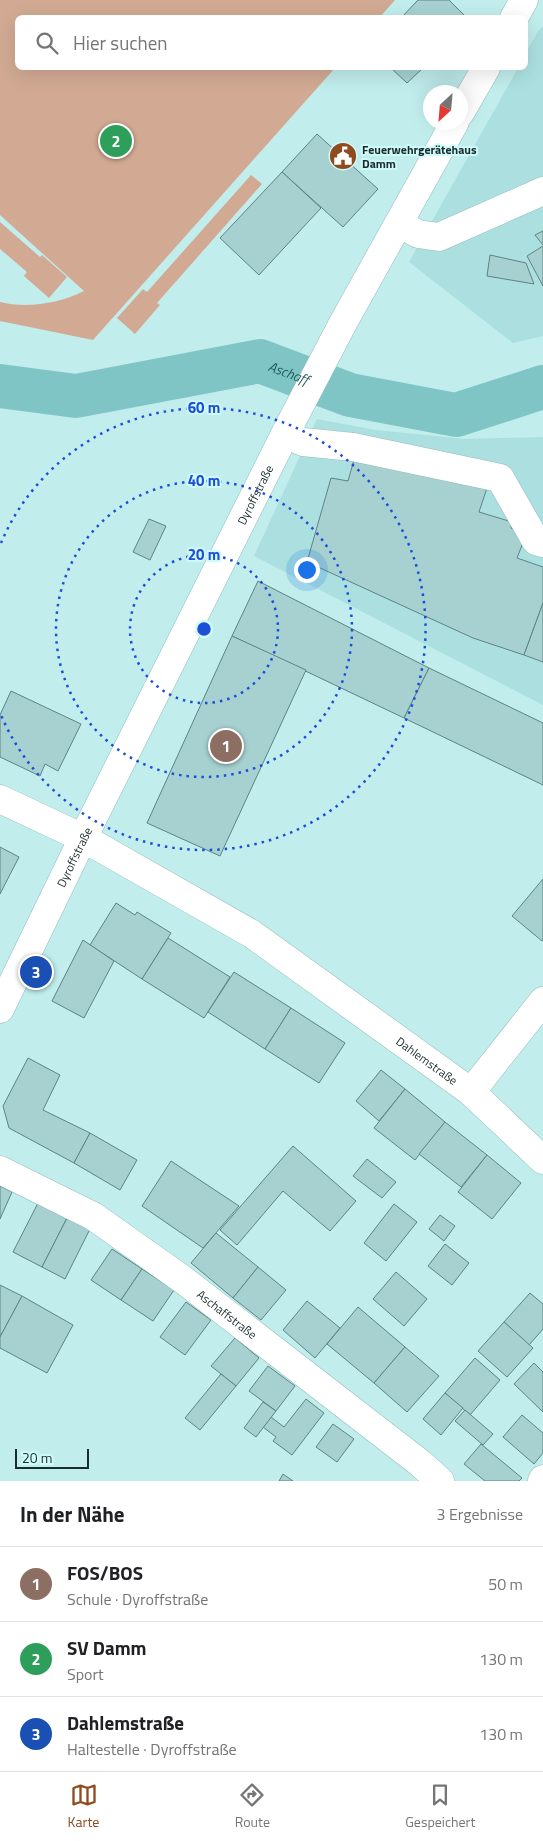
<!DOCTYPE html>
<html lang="de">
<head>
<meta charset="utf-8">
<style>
  :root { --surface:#fff; --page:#f2f2f2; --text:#202124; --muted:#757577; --line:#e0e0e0; --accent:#8f4b1e }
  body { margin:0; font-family:"Titillium Web",sans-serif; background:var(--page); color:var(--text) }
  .compass { position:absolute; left:423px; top:85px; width:45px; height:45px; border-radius:50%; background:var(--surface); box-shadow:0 5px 20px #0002; rotate:206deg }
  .scale { position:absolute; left:15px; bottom:12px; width:74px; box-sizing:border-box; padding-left:5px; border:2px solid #1a2b2c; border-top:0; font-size:14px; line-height:18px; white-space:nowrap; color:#1a2b2c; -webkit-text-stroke:4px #cefafa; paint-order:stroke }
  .you { position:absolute; left:306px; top:569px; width:18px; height:18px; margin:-12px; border:4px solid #fff; border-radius:50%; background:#1a73e8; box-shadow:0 0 0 8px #1a73e833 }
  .badge { display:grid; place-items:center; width:32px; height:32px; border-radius:50%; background:var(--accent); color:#fff; font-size:16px; font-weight:700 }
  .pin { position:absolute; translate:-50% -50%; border:2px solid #fff; box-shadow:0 1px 5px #0006 }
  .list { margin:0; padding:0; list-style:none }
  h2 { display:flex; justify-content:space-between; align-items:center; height:65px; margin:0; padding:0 20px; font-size:21px }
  h2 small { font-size:16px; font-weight:400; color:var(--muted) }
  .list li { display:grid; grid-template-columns:32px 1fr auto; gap:15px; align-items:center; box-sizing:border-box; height:75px; padding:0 20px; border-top:1px solid var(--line) }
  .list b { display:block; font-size:19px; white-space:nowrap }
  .list p { margin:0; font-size:16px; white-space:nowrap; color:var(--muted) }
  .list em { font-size:16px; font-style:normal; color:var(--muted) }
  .icon { flex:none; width:28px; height:28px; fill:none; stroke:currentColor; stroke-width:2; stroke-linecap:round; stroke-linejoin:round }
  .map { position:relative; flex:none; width:543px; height:1481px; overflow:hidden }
  .search { position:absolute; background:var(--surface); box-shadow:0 5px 20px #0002; left:15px; right:15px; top:15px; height:55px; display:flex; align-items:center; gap:12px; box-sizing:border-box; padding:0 18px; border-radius:8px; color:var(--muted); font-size:19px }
  .sheet { height:290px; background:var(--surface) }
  nav { display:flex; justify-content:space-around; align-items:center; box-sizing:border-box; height:70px; border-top:1px solid var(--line); background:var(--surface); font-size:14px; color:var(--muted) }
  nav a { display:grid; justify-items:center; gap:2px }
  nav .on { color:var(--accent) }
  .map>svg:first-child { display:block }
  .built { fill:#ace0e0 }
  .green { fill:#d2aa93 }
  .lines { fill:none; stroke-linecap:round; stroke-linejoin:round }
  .river { stroke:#80c5c6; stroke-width:44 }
  .building { fill:#a7d1d1; stroke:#5c8485 }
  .minor-casing { stroke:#93bdbd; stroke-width:29 }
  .major-casing { stroke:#93bdbd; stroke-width:29 }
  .minor { stroke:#fff; stroke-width:28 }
  .major { stroke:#fff; stroke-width:28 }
  .ring { fill:none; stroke:#1d4ed8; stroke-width:2.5; stroke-dasharray:2.5 5 }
  .labels { text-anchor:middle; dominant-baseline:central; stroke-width:4; stroke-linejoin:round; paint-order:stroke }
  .poi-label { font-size:12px; font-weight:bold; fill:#1a2b2c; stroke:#cefafa; text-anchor:start }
  .street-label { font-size:12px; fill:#1a2b2c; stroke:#cefafa }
  .water-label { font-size:14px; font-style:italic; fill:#245e5f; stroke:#cefafa }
  .centre { fill:#1d4ed8; stroke:#cefafa; stroke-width:2.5 }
  .ring-label { font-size:15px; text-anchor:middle; font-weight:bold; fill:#1d4ed8; stroke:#cefafa; stroke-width:4; stroke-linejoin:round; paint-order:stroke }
</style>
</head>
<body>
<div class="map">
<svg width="543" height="1481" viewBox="0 0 543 1481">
  <rect width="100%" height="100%" fill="#c1eded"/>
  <!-- built -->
  <g class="built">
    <polygon points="543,26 543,336 513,343 409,262 518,68 526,68 526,53 538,31"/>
    <polygon points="317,419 376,430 465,439 543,437 543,705 254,556"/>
  </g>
  <!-- green -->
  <g class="green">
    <path d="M 0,0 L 395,0 L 379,18 L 18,18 L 18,68 L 335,68 L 93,340 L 0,321 L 0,302 C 26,309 61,303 84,291 L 0,215 Z"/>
    <polygon points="251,175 262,184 157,303 160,305 135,334 117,318 143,289 147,292"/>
    <polygon points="0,222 40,257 42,255 67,277 49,298 24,276 27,272 0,249"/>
  </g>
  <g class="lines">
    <!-- river -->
    <path class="river" id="s1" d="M 0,386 L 76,396 L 260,361 L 350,395 L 456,415 L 543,387"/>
  </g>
  <!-- building -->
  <g class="building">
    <polygon points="418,0 449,0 467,18 401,18"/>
    <polygon points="391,68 423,68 407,83"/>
    <polygon points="317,134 378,189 343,227 282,172"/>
    <polygon points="282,172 321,208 259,275 220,238"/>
    <polygon points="543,231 543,245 535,235"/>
    <polygon points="543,246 543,286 527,256"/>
    <polygon points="490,255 526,263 534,284 487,276"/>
    <polygon points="356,453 488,485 479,512 512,522 511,528 526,535 517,558 543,567 543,603 524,655 473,638 307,562 331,478 348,481"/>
    <polygon points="149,519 166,526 150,560 133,552"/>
    <polygon points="258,581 429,668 404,718 232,636"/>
    <polygon points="543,603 543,662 524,655"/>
    <polygon points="232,636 306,670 220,856 147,823"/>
    <polygon points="429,668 543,723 543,785 404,718"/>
    <polygon points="11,691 81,724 58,771 45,764 40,776 0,757 0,715"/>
    <polygon points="0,847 19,857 0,894"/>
    <polygon points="543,879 543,939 542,941 512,916"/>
    <polygon points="116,903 135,915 137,912 171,933 142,979 90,945"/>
    <polygon points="168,938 230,977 204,1018 142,979"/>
    <polygon points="83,940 114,961 84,1018 52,1001"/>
    <polygon points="234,972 291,1008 265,1049 208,1012"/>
    <polygon points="291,1008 345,1043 319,1083 265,1049"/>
    <polygon points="28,1058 60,1075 43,1110 90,1133 74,1163 9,1128 3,1106"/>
    <polygon points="381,1070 405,1089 379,1121 356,1101"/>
    <polygon points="405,1089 445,1122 415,1160 374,1128"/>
    <polygon points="445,1122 487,1155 461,1187 419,1154"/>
    <polygon points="90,1133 137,1160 120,1190 74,1163"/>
    <polygon points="293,1146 356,1201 330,1231 283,1191 237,1245 220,1230"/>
    <polygon points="487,1155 521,1183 492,1219 458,1192"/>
    <polygon points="367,1159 396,1182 382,1198 353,1176"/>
    <polygon points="171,1161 239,1206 203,1248 142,1206"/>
    <polygon points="0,1186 12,1192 0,1219"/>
    <polygon points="38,1203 67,1218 42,1267 13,1252"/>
    <polygon points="394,1204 417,1222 386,1261 364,1243"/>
    <polygon points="440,1215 455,1226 444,1241 429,1229"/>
    <polygon points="67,1218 90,1229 65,1279 42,1267"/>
    <polygon points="216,1233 258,1267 233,1298 191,1263"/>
    <polygon points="445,1244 469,1263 452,1285 428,1266"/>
    <polygon points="112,1249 142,1269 121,1300 91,1280"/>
    <polygon points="258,1267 286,1290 261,1320 233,1298"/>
    <polygon points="142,1269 174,1290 153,1321 121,1300"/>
    <polygon points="396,1272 427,1299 404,1326 373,1299"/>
    <polygon points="0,1285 22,1296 0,1337"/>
    <polygon points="530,1293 543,1304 543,1329 529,1345 504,1322"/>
    <polygon points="22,1296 73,1325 47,1373 0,1348 0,1337"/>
    <polygon points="307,1301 340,1328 315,1358 283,1330"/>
    <polygon points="186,1302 211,1320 185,1355 160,1337"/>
    <polygon points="358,1307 405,1347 374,1383 327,1344"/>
    <polygon points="504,1322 533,1348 507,1377 478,1351"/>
    <polygon points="235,1338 259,1358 236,1386 211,1366"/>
    <polygon points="405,1347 439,1376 407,1412 374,1383"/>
    <polygon points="475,1358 500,1380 470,1415 445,1393"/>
    <polygon points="534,1363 543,1372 543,1412 514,1384"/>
    <polygon points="268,1366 295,1386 276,1411 249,1391"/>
    <polygon points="221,1374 236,1386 200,1430 185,1418"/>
    <polygon points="445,1393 463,1408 441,1435 423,1419"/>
    <polygon points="306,1399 324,1413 292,1455 273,1441 276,1437 263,1427 271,1417 284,1427"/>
    <polygon points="263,1402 276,1411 256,1437 244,1428"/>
    <polygon points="465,1410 493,1434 483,1445 455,1421"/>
    <polygon points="522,1415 543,1433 543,1453 534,1464 503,1437"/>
    <polygon points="333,1424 354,1439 337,1462 316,1447"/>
    <polygon points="481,1444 522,1478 519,1481 485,1481 464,1464"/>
    <polygon points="283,1474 293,1481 279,1481"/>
  </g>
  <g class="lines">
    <defs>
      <g id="minor">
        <polyline points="399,223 418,234 439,237 543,191"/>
        <polyline points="285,434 303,442 353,447 500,478 536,541 543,543"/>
        <path id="s2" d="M 0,799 L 83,838 L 252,934 L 471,1092 L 543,1160"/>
        <polyline points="471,1092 543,1001"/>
        <path id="s3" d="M 0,1170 L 93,1216 L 182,1279 L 420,1463 L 440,1481"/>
        <polyline points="542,1481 543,1479"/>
      </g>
      <g id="major">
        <polyline points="514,18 524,0"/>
        <polyline points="460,113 486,68"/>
        <path id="s4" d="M 0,1009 L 83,838 L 285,434 L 343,323 L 455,122"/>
      </g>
    </defs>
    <!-- minor casing -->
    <use href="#minor" class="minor-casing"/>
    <!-- major casing -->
    <use href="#major" class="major-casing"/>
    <!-- minor -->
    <use href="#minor" class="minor"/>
    <!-- major -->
    <use href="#major" class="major"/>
  </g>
  <!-- distance rings -->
  <g class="ring">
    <circle cx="204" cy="629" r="74"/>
    <circle cx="204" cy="629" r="148"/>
    <path d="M1 543A221 221 0 1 1 1 715"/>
  </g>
  <!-- icons -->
  <defs>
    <symbol id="civic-disc" viewBox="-11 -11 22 22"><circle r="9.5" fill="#8f4b1e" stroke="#cefafa"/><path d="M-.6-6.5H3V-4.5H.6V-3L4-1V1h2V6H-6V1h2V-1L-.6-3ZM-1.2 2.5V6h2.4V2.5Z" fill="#fff"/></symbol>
  </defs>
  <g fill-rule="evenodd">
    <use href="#civic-disc" x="327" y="140" width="32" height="32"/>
  </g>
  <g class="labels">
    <!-- poi labels -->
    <g class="poi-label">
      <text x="362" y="149">Feuerwehrgerätehaus<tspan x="362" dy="14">Damm</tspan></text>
    </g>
    <!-- street labels -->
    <g class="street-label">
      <text stroke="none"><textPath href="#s4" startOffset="574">Dyroffstraße</textPath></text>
      <text stroke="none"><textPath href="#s4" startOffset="169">Dyroffstraße</textPath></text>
      <text stroke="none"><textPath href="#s2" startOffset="502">Dahlemstraße</textPath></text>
      <text stroke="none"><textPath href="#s3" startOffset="270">Aschaffstraße</textPath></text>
    </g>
    <!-- water labels -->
    <g class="water-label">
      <text stroke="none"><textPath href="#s1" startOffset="295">Aschaff</textPath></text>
    </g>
  </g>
  <circle cx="204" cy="629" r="8" class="centre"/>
  <g class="ring-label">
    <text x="204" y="413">60 m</text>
    <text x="204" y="486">40 m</text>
    <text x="204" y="560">20 m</text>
  </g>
</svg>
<svg class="compass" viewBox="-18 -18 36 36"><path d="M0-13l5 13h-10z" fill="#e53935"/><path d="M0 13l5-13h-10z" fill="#757577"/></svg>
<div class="scale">20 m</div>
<div class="you"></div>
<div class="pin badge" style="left:226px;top:746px;background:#8d6e63">1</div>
<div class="pin badge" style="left:116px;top:141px;background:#2e9e5b">2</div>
<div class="pin badge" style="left:36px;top:972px;background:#1a4fb4">3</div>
<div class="search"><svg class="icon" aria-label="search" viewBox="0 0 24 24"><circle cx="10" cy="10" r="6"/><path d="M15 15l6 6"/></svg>Hier suchen</div>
</div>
<section class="sheet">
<h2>In der Nähe<small>3 Ergebnisse</small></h2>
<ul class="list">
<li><span class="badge" style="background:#8d6e63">1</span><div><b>FOS/BOS</b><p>Schule · Dyroffstraße</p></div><em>50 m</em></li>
<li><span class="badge" style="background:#2e9e5b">2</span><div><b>SV Damm</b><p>Sport</p></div><em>130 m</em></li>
<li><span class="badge" style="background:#1a4fb4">3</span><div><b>Dahlemstraße</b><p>Haltestelle · Dyroffstraße</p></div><em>130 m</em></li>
</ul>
</section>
<nav>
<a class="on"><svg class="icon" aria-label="map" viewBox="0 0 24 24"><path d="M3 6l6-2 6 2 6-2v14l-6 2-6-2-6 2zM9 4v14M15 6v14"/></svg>Karte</a>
<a><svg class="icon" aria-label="directions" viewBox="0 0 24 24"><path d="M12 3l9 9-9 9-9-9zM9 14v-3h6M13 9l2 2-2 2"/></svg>Route</a>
<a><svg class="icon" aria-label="saved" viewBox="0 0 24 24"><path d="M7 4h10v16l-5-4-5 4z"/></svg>Gespeichert</a>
</nav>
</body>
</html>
